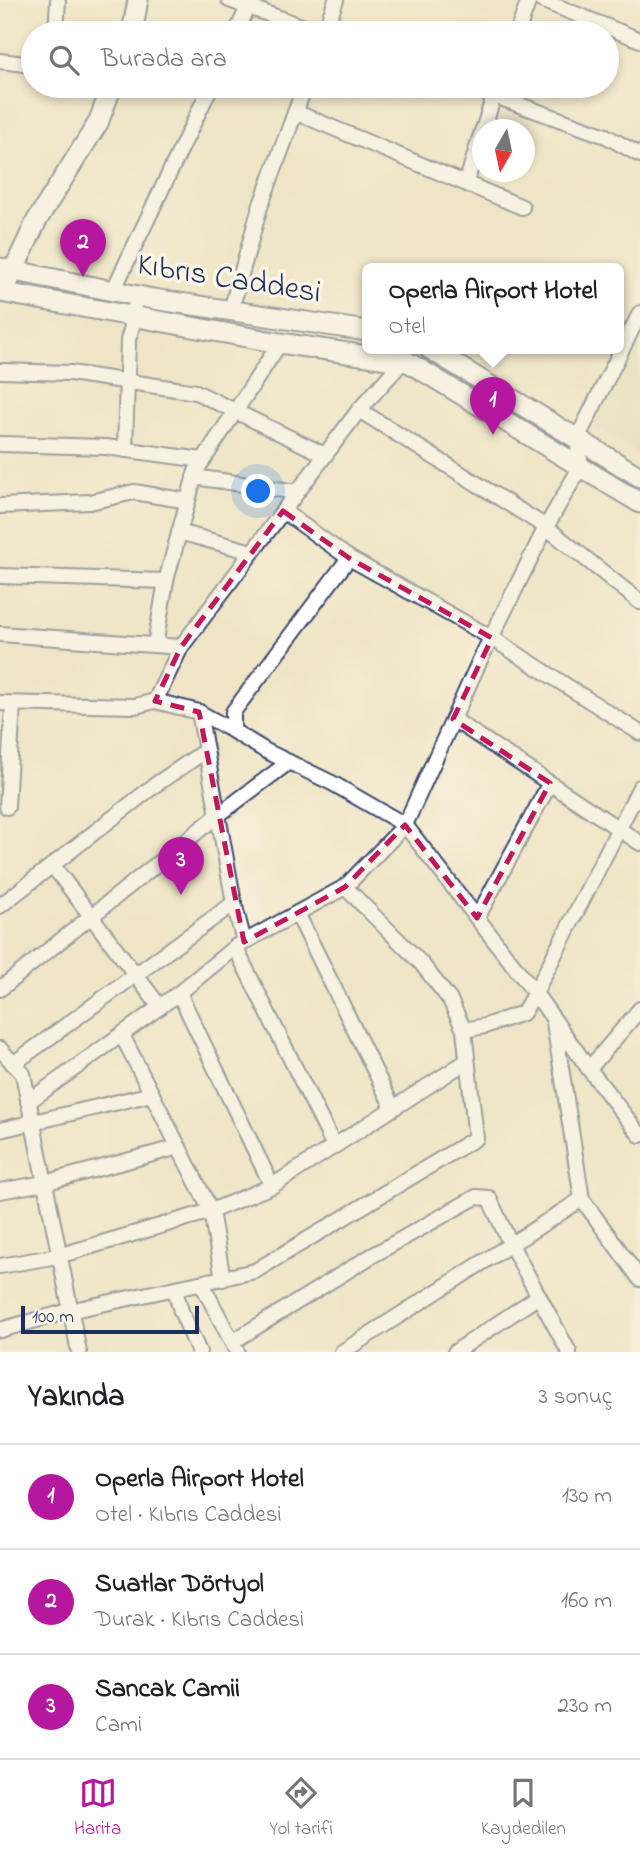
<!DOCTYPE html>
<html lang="tr">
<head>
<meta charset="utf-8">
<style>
  :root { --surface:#fff; --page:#f6f6f6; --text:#202124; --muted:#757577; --line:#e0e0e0; --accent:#b5179e }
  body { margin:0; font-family:"Indie Flower",sans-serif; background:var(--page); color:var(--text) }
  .compass { position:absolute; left:472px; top:119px; width:63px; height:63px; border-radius:50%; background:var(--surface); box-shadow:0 4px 10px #0003; rotate:189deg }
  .scale { position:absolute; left:21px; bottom:18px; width:178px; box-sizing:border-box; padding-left:7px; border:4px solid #1b2f5e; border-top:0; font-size:19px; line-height:24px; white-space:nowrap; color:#1b2f5e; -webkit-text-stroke:5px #fcf5e5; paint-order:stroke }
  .you { position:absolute; left:259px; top:492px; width:24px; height:24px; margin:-18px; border:5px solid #fff; border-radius:50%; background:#1a73e8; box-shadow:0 0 0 10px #1a73e833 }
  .badge { display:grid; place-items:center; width:46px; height:46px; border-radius:50%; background:var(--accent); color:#fff; font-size:23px; font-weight:700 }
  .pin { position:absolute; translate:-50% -58px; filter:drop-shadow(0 2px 4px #0008) }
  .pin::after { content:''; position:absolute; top:37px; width:24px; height:21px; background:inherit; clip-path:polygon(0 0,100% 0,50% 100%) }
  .popup { position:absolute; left:362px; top:263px; width:262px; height:91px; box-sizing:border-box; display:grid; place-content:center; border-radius:10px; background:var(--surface); filter:drop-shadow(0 2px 5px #0005); font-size:23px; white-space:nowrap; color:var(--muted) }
  .popup b { font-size:26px; color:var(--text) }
  .popup::after { content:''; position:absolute; left:50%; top:100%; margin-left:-14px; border:14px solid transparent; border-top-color:var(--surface) }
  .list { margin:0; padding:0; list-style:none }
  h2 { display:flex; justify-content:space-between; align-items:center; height:91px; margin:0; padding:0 28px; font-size:30px }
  h2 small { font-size:23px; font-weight:400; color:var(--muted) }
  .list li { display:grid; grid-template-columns:46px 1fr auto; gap:21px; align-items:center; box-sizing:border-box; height:105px; padding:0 28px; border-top:2px solid var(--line) }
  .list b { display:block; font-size:26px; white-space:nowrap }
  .list p { margin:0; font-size:23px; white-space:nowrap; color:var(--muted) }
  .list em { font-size:23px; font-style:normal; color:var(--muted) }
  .icon { flex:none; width:38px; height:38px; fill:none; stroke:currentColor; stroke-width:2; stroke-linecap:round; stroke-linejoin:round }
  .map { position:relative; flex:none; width:640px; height:1352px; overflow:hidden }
  .search { position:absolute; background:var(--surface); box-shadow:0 4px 10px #0003; left:21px; right:21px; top:21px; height:77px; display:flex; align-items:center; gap:18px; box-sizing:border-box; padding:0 24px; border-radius:38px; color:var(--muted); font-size:26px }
  .sheet { height:406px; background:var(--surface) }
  nav { display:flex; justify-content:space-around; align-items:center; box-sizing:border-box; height:98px; border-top:2px solid var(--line); background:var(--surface); font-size:19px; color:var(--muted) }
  nav a { display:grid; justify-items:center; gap:4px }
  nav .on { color:var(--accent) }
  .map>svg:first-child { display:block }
  .built { fill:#ded9b8 }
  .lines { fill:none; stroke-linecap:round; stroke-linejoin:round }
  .street-casing { stroke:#3b4a6e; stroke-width:18 }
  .secondary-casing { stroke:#3b4a6e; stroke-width:23 }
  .street { stroke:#fff; stroke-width:14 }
  .secondary { stroke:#fff; stroke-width:19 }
  .marked { fill:none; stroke:#c2185b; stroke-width:5; stroke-dasharray:14 9; stroke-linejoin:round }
  .labels { text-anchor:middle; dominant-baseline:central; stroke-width:7; stroke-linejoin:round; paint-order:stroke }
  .street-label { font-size:32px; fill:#1b2f5e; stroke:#fcf5e5 }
</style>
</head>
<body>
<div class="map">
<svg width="640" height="1352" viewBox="0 0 640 1352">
  <rect width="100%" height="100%" fill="#fcf5e5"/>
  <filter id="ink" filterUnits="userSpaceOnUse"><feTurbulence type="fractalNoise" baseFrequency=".0143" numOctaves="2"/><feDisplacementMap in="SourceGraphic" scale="14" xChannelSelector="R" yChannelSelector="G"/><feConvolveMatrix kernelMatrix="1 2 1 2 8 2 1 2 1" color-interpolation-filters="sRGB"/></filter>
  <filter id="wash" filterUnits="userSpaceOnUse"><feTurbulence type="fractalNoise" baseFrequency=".00686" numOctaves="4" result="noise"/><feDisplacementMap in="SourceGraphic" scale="28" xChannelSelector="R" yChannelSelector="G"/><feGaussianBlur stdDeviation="1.57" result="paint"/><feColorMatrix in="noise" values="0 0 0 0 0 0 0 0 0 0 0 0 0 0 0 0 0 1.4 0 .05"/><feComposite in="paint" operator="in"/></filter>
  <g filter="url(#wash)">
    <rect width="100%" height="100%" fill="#efe5c6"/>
    <!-- built -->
    <polygon class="built" points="640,325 640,455 590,425"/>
  </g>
  <g filter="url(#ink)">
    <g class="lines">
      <defs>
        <g id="street">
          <polyline points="229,0 321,33"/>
          <polyline points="541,0 640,40"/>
          <polyline points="56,33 58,0"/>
          <polyline points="236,33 248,7"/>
          <polyline points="324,33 336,0"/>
          <polyline points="517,33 529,0"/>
          <polyline points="0,61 33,65"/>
          <polyline points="467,86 606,136 640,155"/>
          <polyline points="295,112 522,207"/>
          <polyline points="483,130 497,86"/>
          <polyline points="466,184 482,131"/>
          <polyline points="113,291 211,86"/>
          <polyline points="231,310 260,207 305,86"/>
          <polyline points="0,371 70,373 196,392 325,455"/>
          <polyline points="359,410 546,527 640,602"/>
          <polyline points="0,444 106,447 203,460"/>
          <polyline points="125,450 128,340 135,316 134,309"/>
          <polyline points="194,477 297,492"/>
          <polyline points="0,506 90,502 134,492 188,501"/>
          <polyline points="283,511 349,558 492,638 640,733"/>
          <polyline points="179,532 252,552"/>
          <polyline points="349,558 233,712 233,731 266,751 332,783 405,825 535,993 523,1013 485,1026 464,1030"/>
          <polyline points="0,576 166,581"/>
          <polyline points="0,634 181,647 359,410 403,361"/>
          <polyline points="155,645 166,581 196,471 280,343"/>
          <polyline points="181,647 155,701 199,712 233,731"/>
          <polyline points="0,703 135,706 155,701"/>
          <polyline points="199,712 234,903 244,942"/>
          <polyline points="453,719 640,843"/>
          <polyline points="640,787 535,993 589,1069 640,1135"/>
          <polyline points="7,807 13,704"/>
          <polyline points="53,866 160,1007"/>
          <polyline points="0,906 155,785 205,751"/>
          <polyline points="297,913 393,1108"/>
          <polyline points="477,918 550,783"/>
          <polyline points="235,947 334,1146"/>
          <polyline points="0,989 217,816 289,762"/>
          <polyline points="179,993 272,1186"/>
          <polyline points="554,1023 582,1199 640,1279"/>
          <polyline points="122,1035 211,1211 223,1279"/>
          <polyline points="0,1049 23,1074 79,1352"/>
          <polyline points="13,1064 234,903"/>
          <polyline points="589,1069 640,1009"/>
          <polyline points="28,1102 179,993 235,947 345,887 405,825 480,660 546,527 581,466 577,439 640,313"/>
          <polyline points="0,1130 152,1094"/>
          <polyline points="0,1191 44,1183 179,1147"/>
          <polyline points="0,1266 58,1256 211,1211 272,1186 467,1061"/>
          <polyline points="202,1284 237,1352"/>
          <polyline points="175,1290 181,1311 199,1352"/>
          <polyline points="0,1330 69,1311 255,1271 476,1138 464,1030 450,1000 421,963 345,887"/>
          <polyline points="232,1342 368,1258 476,1197 489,1198 510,1243 569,1352"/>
          <polyline points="342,1352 582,1199"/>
          <polyline points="455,1352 539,1296"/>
        </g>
        <g id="secondary">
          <polyline points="132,33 138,0"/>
          <polyline points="0,268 153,299 367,331"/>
          <polyline points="8,282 37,220 98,123 112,86"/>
          <polyline points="0,292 280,343 408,362 640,503"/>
          <polyline points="430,349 640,477"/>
        </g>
      </defs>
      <!-- street casing -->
      <use href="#street" class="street-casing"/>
      <!-- secondary casing -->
      <use href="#secondary" class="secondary-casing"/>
      <!-- street -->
      <use href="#street" class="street"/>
      <!-- secondary -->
      <use href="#secondary" class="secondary"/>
    </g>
  </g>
  <!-- marked area -->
  <path d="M0 0H640V1352H0ZM 283,511 L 349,558 L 492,638 L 453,719 L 550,783 L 477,918 L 405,825 L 345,887 L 244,942 L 199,712 L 155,701 L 181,647 Z" fill="#efe5c6" fill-opacity=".55" fill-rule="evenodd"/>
  <path class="marked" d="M 283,511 L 349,558 L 492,638 L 453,719 L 550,783 L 477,918 L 405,825 L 345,887 L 244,942 L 199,712 L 155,701 L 181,647 Z"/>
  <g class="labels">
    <!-- street labels -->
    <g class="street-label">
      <text transform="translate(229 280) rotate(9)">Kıbrıs Caddesi</text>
    </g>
  </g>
</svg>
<svg class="compass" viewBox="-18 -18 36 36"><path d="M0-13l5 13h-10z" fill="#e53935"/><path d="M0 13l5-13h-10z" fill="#757577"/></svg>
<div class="scale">100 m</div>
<div class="you"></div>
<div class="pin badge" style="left:493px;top:435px">1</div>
<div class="popup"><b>Operla Airport Hotel</b>Otel</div>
<div class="pin badge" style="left:83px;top:277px">2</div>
<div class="pin badge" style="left:181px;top:895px">3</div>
<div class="search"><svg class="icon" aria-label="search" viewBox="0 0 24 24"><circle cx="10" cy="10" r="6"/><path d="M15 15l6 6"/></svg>Burada ara</div>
</div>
<section class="sheet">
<h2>Yakında<small>3 sonuç</small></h2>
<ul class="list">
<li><span class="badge">1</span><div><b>Operla Airport Hotel</b><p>Otel · Kıbrıs Caddesi</p></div><em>130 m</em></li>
<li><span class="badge">2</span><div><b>Suatlar Dörtyol</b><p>Durak · Kıbrıs Caddesi</p></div><em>160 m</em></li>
<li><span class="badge">3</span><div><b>Sancak Camii</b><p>Cami</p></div><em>230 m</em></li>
</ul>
</section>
<nav>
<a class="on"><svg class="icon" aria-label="map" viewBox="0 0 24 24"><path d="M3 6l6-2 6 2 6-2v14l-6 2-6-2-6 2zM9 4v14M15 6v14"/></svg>Harita</a>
<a><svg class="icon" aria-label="directions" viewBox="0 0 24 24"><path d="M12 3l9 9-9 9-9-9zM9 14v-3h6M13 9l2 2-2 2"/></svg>Yol tarifi</a>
<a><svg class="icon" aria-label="saved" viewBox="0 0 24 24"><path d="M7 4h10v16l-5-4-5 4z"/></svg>Kaydedilen</a>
</nav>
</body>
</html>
